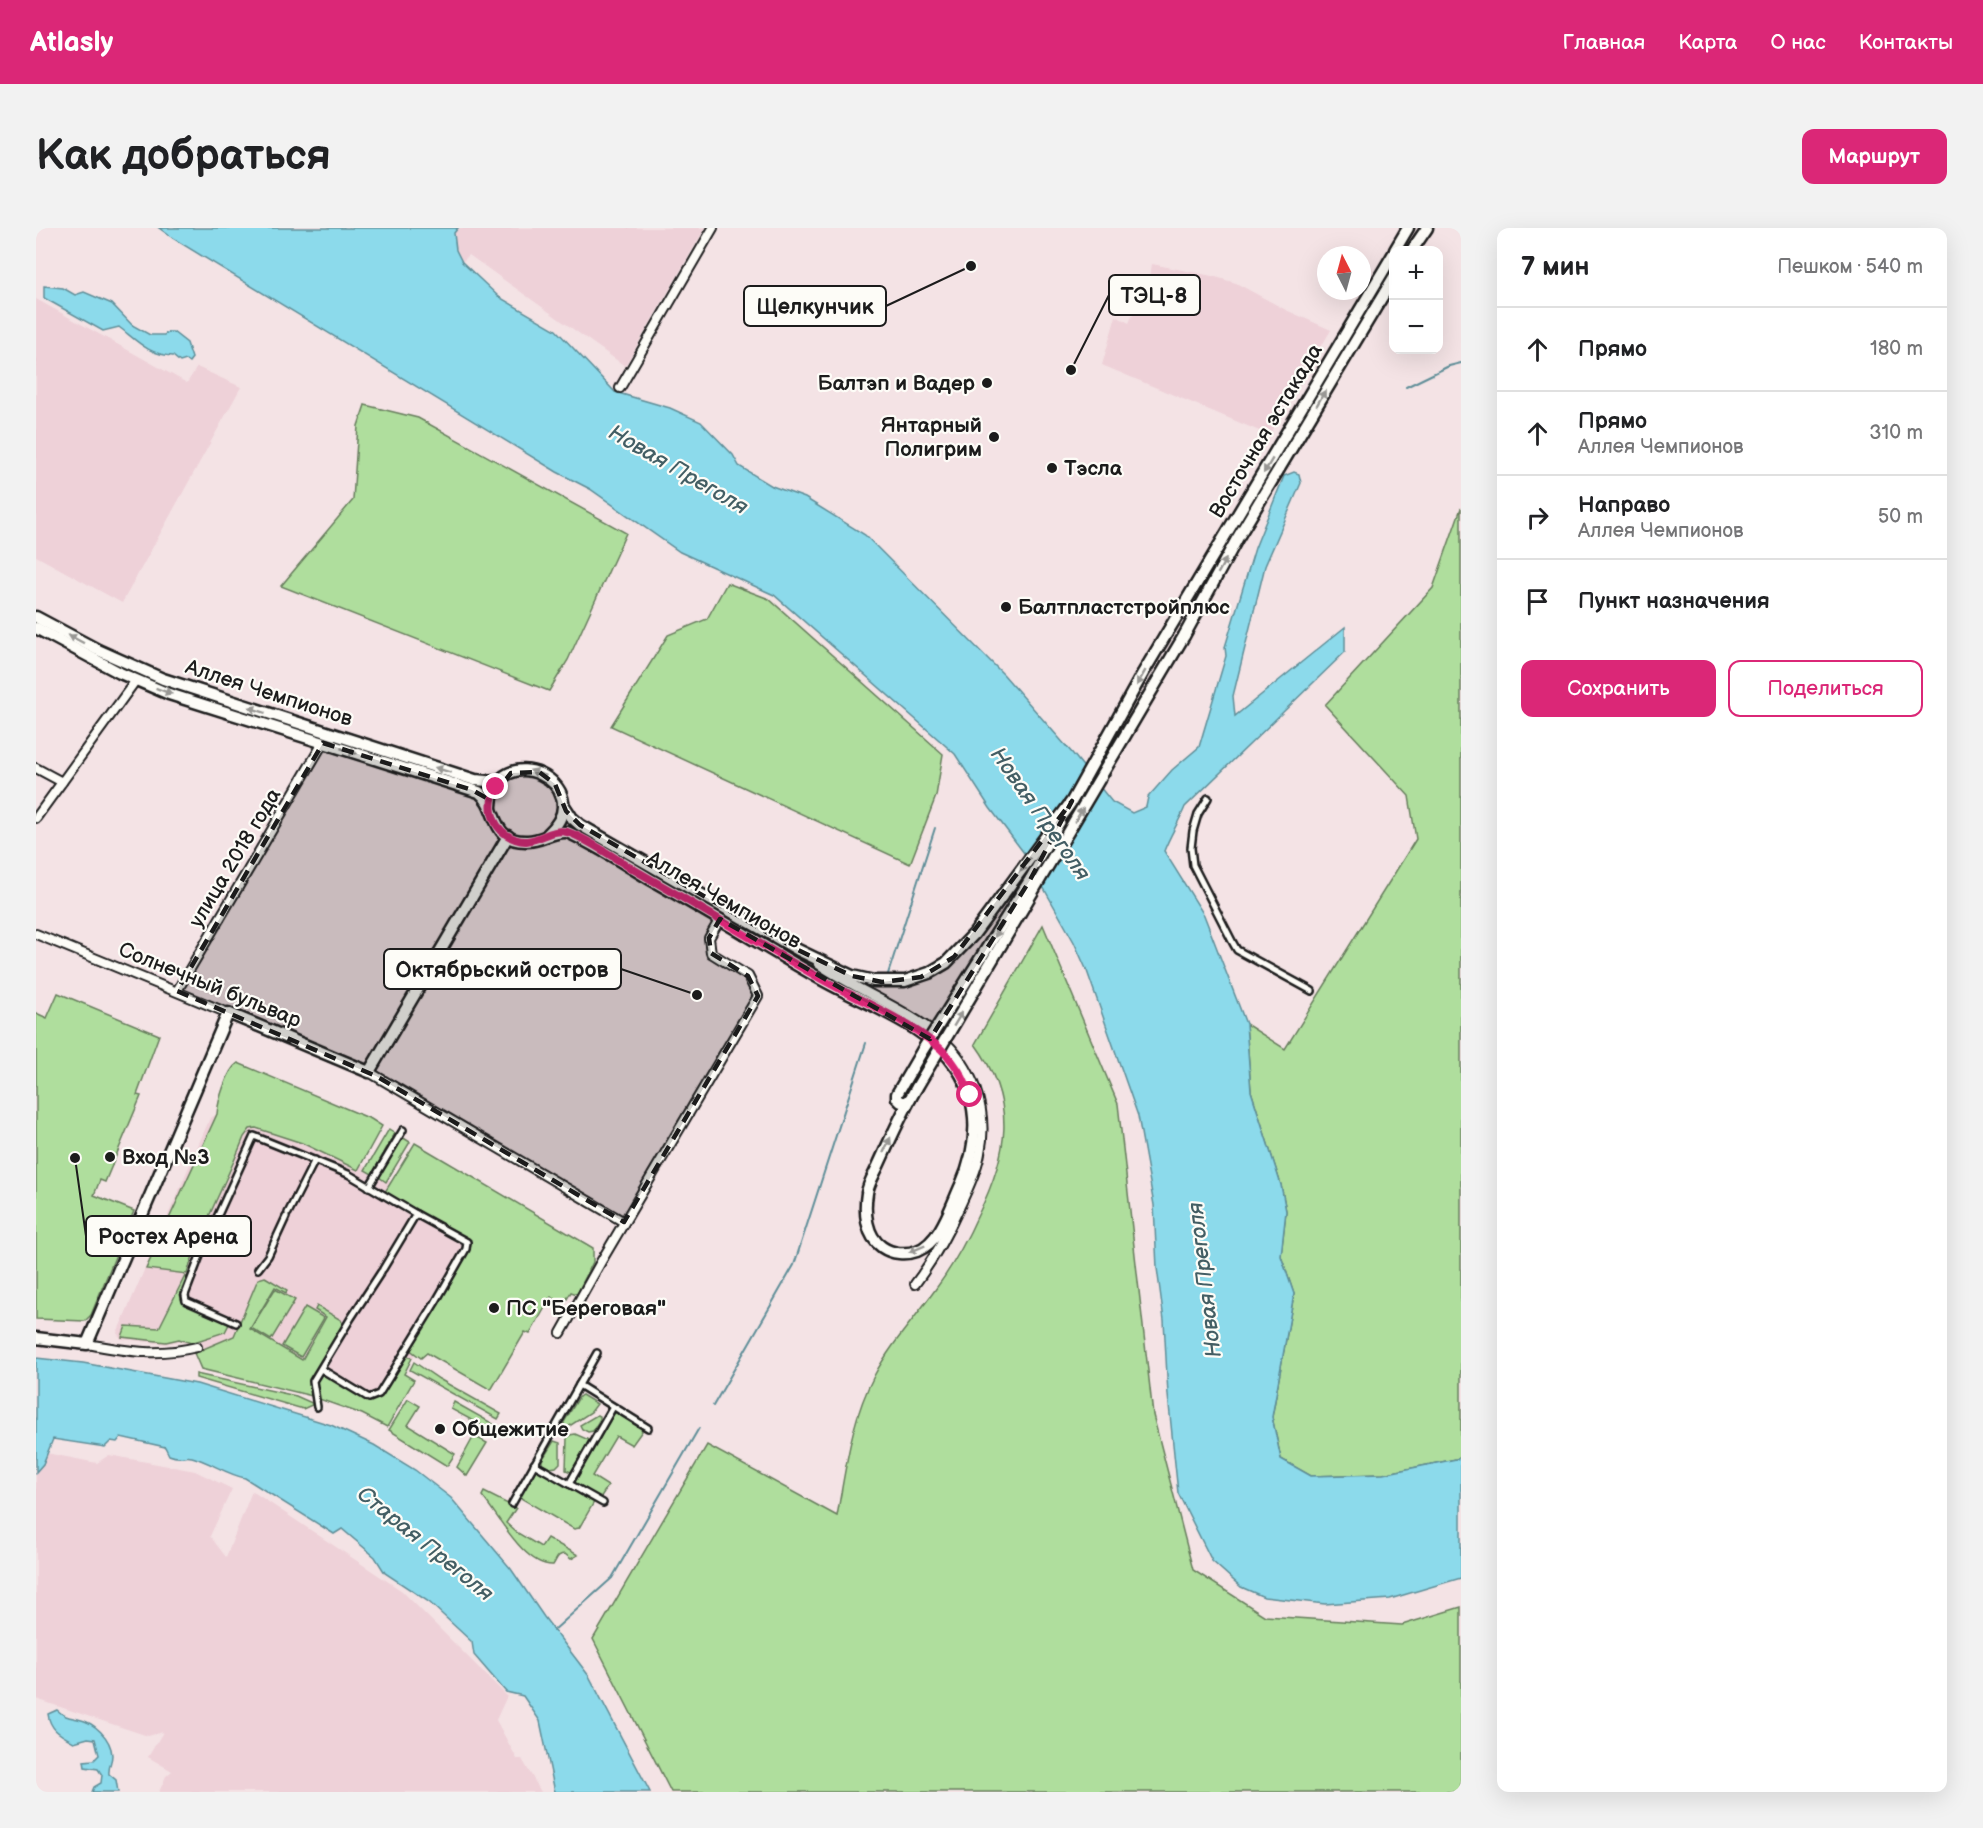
<!DOCTYPE html>
<html lang="ru">
<head>
<meta charset="utf-8">
<style>
  :root { --surface:#fff; --page:#f2f2f2; --text:#202124; --muted:#757577; --line:#e0e0e0; --accent:#db2777 }
  body { margin:0; font-family:"Balsamiq Sans",sans-serif; background:var(--page); color:var(--text) }
  .controls { position:absolute; right:18px; top:18px; display:grid; overflow:hidden; border-radius:12px; box-shadow:0 6px 24px #0002 }
  .controls button { width:54px; height:54px; display:grid; place-items:center; padding:0; border:0; border-bottom:2px solid var(--line); background:var(--surface); color:var(--text); font:30px sans-serif }
  .compass { position:absolute; left:1281px; top:18px; width:54px; height:54px; border-radius:50%; background:var(--surface); box-shadow:0 6px 24px #0002; rotate:354deg }
  .stop { position:absolute; width:18px; height:18px; margin:-14px; border:4px solid #db2777; border-radius:50%; background:#fff }
  .stop.end { background:#db2777; border-color:#fff; box-shadow:0 2px 6px #0008 }
  .list { margin:0; padding:0; list-style:none }
  h2 { display:flex; justify-content:space-between; align-items:center; height:78px; margin:0; padding:0 24px; font-size:26px }
  h2 small { font-size:20px; font-weight:400; color:var(--muted) }
  .list li { display:grid; grid-template-columns:39px 1fr auto; gap:18px; align-items:center; box-sizing:border-box; height:84px; padding:0 24px; border-top:2px solid var(--line) }
  .list b { display:block; font-size:22px; white-space:nowrap }
  .list p { margin:0; font-size:20px; white-space:nowrap; color:var(--muted) }
  .list em { font-size:20px; font-style:normal; color:var(--muted) }
  .actions { display:flex; gap:12px; padding:18px 24px }
  .actions a { flex:1; padding:14px 0; border:2px solid var(--accent); border-radius:12px; text-align:center; font-size:21px; color:var(--accent) }
  .actions .main { background:var(--accent); color:#fff }
  .icon { flex:none; width:33px; height:33px; fill:none; stroke:currentColor; stroke-width:2; stroke-linecap:round; stroke-linejoin:round }
  .map { position:relative; flex:none; width:1425px; height:1564px; overflow:hidden; border-radius:12px }
  header { display:flex; align-items:center; gap:36px; box-sizing:border-box; height:84px; padding:0 30px; background:var(--accent); color:#fff }
  header strong { font-size:28px }
  nav { display:flex; gap:33px; margin-inline-start:auto; font-size:21px }
  .intro { display:flex; align-items:center; justify-content:space-between; box-sizing:border-box; height:144px; padding:0 36px }
  h1 { margin:0; font-size:42px }
  .button { padding:15px 27px; border-radius:12px; background:var(--accent); color:#fff; font-size:21px; font-weight:700 }
  main { display:flex; gap:36px; padding:0 36px }
  aside { flex:1; background:var(--surface); border-radius:12px; box-shadow:0 6px 24px #0002 }
  .map>svg:first-child { display:block }
  .built { fill:#eed1d8 }
  .green { fill:#afde9d; stroke:#667d5c; stroke-width:1.5 }
  .water { fill:#8cdaeb; stroke:#5f8e98; stroke-width:1.5 }
  .lines { fill:none; stroke-linecap:round; stroke-linejoin:round }
  .stream { stroke:#5f8e98; stroke-width:2 }
  .pedestrian-casing { stroke:#1c1c1c; stroke-width:10 }
  .minor-casing { stroke:#1c1c1c; stroke-width:12 }
  .secondary-casing { stroke:#1c1c1c; stroke-width:15 }
  .pedestrian { stroke:#fdfcf7; stroke-width:5 }
  .minor { stroke:#fdfcf7; stroke-width:8 }
  .secondary { stroke:#fdfcf7; stroke-width:10 }
  .secondary-bridge-casing { stroke:#1c1c1c; stroke-width:15; stroke-linecap:butt }
  .secondary-bridge { stroke:#fdfcf7; stroke-width:10 }
  .oneway { fill:#989794 }
  .route { stroke:#db2777; stroke-width:8 }
  .marked { fill:#1c1c1c; fill-opacity:0.2; stroke:#1c1c1c; stroke-width:4.5; stroke-dasharray:12 8; stroke-linejoin:round }
  .poi-dot { fill:#1c1c1c; stroke:#fdfcf7; stroke-width:2 }
  .labels { text-anchor:middle; dominant-baseline:central; stroke-width:4.5; stroke-linejoin:round; paint-order:stroke }
  .poi-label { font-size:21px; font-weight:bold; fill:#1c1c1c; stroke:#fdfcf7; text-anchor:start }
  .street-label { font-size:21px; fill:#1c1c1c; stroke:#fdfcf7 }
  .water-label { font-size:22px; font-style:italic; fill:#435e64; stroke:#fdfcf7 }
  .leader { fill:none; stroke:#1c1c1c; stroke-width:2 }
  .callout-dot { fill:#1c1c1c; stroke:#fdfcf7; stroke-width:2 }
  .callout { fill:#fdfcf7; stroke:#1c1c1c; stroke-width:2 }
  .callout-label { font-size:22px; text-anchor:middle; font-weight:bold; fill:#1c1c1c }
</style>
</head>
<body>
<header>
<strong>Atlasly</strong>
<nav><a>Главная</a><a>Карта</a><a>О нас</a><a>Контакты</a></nav>
</header>
<div class="intro"><h1>Как добраться</h1><a class="button">Маршрут</a></div>
<main>
<div class="map">
<svg width="1425" height="1564" viewBox="0 0 1425 1564">
  <rect width="100%" height="100%" fill="#f4e3e5"/>
  <filter id="ink" filterUnits="userSpaceOnUse"><feTurbulence type="fractalNoise" baseFrequency=".0167" numOctaves="2"/><feDisplacementMap in="SourceGraphic" scale="12" xChannelSelector="R" yChannelSelector="G"/><feConvolveMatrix kernelMatrix="1 2 1 2 8 2 1 2 1" color-interpolation-filters="sRGB"/></filter>
  <g filter="url(#ink)">
    <!-- built -->
    <g class="built">
      <polygon points="392,0 669,0 589,138 433,27 426,34"/>
      <polygon points="1116,36 1176,48 1200,55 1250,82 1295,102 1233,207 1066,137 1080,88 1093,95 1114,48"/>
      <polygon points="0,71 151,155 161,139 205,159 86,375 0,328"/>
      <polygon points="192,880 315,930 447,1009 381,1122 344,1192 315,1176 258,1155 167,1127 161,1119 143,1113 130,1116 85,1111 81,1105 174,890"/>
      <polygon points="0,1223 61,1235 73,1227 159,1243 196,1261 174,1308 190,1329 216,1263 366,1363 471,1468 460,1492 481,1531 486,1531 505,1564 123,1564 130,1548 136,1543 112,1529 127,1504 112,1508 0,1471"/>
    </g>
    <!-- green -->
    <g class="green">
      <polygon points="329,177 382,190 590,305 532,432 513,463 245,358 317,272 322,198"/>
      <polygon points="1425,280 1425,1230 1347,1246 1275,1248 1245,1231 1236,1189 1258,1066 1245,1028 1250,983 1245,957 1215,863 1210,796 1249,821 1380,611 1373,568 1289,477 1397,360"/>
      <polygon points="691,355 733,371 907,526 900,568 874,636 575,498 632,407 671,391"/>
      <path d="M 1007,697 L 1082,876 L 1117,1187 L 1157,1342 L 1229,1388 L 1366,1397 L 1425,1379 L 1425,1564 L 635,1564 L 557,1411 L 671,1217 L 801,1288 C 810,1240 815,1192 838,1148 C 854,1117 879,1090 899,1062 C 916,1039 930,1014 942,987 C 972,926 982,875 939,816 Z"/>
      <polygon points="22,765 123,807 101,867 105,868 69,954 64,952 58,967 98,983 55,1087 49,1093 0,1091 0,785 11,790"/>
      <path d="M 202,835 L 335,891 L 346,898 L 322,942 L 266,915 L 220,900 L 214,901 L 208,909 C 190,955 165,999 151,1046 L 110,1041 L 181,886 C 182,873 191,842 202,835 Z"/>
      <polygon points="353,901 359,905 336,946 329,942"/>
      <polygon points="366,909 374,914 350,954 343,949"/>
      <polygon points="379,915 557,1020 557,1034 541,1066 535,1064 528,1076 515,1069 494,1106 489,1104 455,1162 391,1125 385,1130 373,1121 403,1075 434,1018 433,1012 349,964"/>
      <polygon points="149,1048 151,1049 144,1066 146,1074 193,1096 189,1104 155,1115 143,1111 130,1114 86,1109 90,1098 123,1100"/>
      <polygon points="229,1049 251,1062 250,1065 239,1059 214,1101 266,1132 290,1089 279,1082 281,1078 305,1092 307,1097 274,1152 273,1157 276,1168 165,1141 158,1125 198,1108 222,1051"/>
      <polygon points="239,1061 259,1072 235,1112 215,1100"/>
      <polygon points="269,1079 288,1090 265,1129 246,1118"/>
      <polygon points="369,1127 376,1130 368,1146 378,1152 351,1199 326,1186 283,1171 280,1153 286,1146 333,1172 344,1169"/>
      <polygon points="378,1134 403,1151 465,1186 462,1191 374,1142"/>
      <polygon points="160,1146 260,1168 278,1176 267,1181 160,1150"/>
      <polygon points="546,1167 561,1176 555,1184 532,1199 528,1199 528,1194 543,1169"/>
      <polygon points="372,1171 384,1178 372,1197 419,1226 411,1238 353,1202"/>
      <polygon points="418,1174 459,1197 456,1203 415,1181"/>
      <polygon points="579,1184 605,1199 606,1203 596,1217 580,1208 556,1248 572,1258 564,1270 541,1258 538,1252"/>
      <polygon points="561,1187 564,1188 564,1191 557,1203 552,1204 546,1201 544,1197"/>
      <polygon points="539,1206 553,1212 535,1244 530,1242 531,1210 534,1207"/>
      <polygon points="438,1208 451,1215 431,1248 421,1239"/>
      <polygon points="518,1213 524,1215 524,1235 520,1239 514,1240 506,1236 506,1232"/>
      <polygon points="502,1242 558,1274 543,1300 538,1301 483,1269 498,1243"/>
      <path d="M 448,1264 L 480,1280 L 470,1295 L 480,1304 L 505,1319 L 511,1310 L 542,1327 L 535,1331 L 529,1326 C 521,1326 521,1331 517,1337 C 488,1338 463,1288 446,1268 Z"/>
    </g>
    <!-- water -->
    <g class="water">
      <path d="M 123,0 L 422,0 L 418,5 L 420,22 L 426,34 L 463,69 L 520,102 L 579,164 L 634,180 L 665,194 L 697,227 L 703,238 L 736,258 L 769,270 L 829,307 L 968,447 L 1037,526 L 1076,574 L 1096,585 L 1110,579 L 1112,569 L 1136,542 L 1163,519 L 1190,428 L 1189,419 L 1219,320 L 1248,248 L 1258,244 L 1263,246 L 1265,255 L 1229,338 L 1197,468 L 1199,488 L 1309,399 L 1309,424 L 1149,579 C 1143,594 1134,607 1128,623 L 1168,687 L 1210,796 L 1215,863 L 1245,957 L 1250,983 L 1245,1028 L 1258,1066 L 1236,1189 L 1245,1231 L 1275,1248 L 1347,1246 L 1425,1230 L 1425,1350 L 1354,1371 L 1289,1376 L 1228,1369 L 1205,1359 L 1176,1333 L 1142,1265 L 1132,1167 L 1128,1092 L 1121,1040 L 1118,977 L 1102,888 L 1051,743 L 1038,714 L 988,625 L 954,580 L 919,526 L 738,367 L 644,324 L 554,261 L 521,244 L 138,11 Z"/>
      <path d="M 8,58 L 27,60 L 39,67 L 48,64 L 76,76 L 96,97 L 114,107 L 128,107 L 132,104 L 137,104 L 151,115 L 156,130 L 153,134 L 150,132 L 144,134 L 137,128 C 113,127 101,113 83,99 L 67,103 L 8,70 Z"/>
      <path d="M 0,1130 L 47,1135 L 161,1156 L 295,1197 L 338,1217 L 379,1242 L 415,1270 L 475,1341 L 508,1389 L 553,1448 L 614,1564 L 519,1564 L 504,1493 L 487,1468 L 470,1464 L 438,1427 L 436,1414 L 393,1374 L 349,1345 L 339,1329 L 306,1301 L 298,1306 L 209,1250 C 190,1246 174,1234 156,1229 C 147,1227 145,1232 133,1227 L 129,1219 L 85,1209 L 81,1214 L 75,1213 L 69,1219 L 17,1211 L 7,1236 L 0,1244 Z"/>
      <path d="M 21,1482 C 29,1489 32,1489 42,1491 C 58,1494 75,1510 76,1527 C 76,1534 72,1539 73,1546 L 80,1552 L 82,1564 L 56,1564 L 58,1559 L 65,1555 L 66,1547 L 62,1541 L 49,1539 L 48,1533 L 58,1532 L 63,1527 L 59,1511 L 52,1510 L 38,1514 C 25,1507 14,1502 12,1486 Z"/>
    </g>
    <g class="lines">
      <!-- stream -->
      <g class="stream">
        <polyline points="1370,159 1413,138 1425,135"/>
        <polyline points="852,746 899,600"/>
        <polyline points="677,1178 758,1037 830,815"/>
        <polyline points="517,1403 576,1350 663,1200"/>
      </g>
      <defs>
        <g id="pedestrian">
          <polyline points="1172,570 1162,586 1157,603 1155,620 1157,637 1197,715 1201,722 1276,763"/>
          <polyline points="333,959 367,902"/>
          <polyline points="252,985 279,932"/>
          <polyline points="222,1041 232,1028 250,989"/>
          <polyline points="200,1095 150,1073 149,1067 167,1020 218,908 312,946 380,986"/>
          <polyline points="285,1141 333,1170 343,1166 399,1075 430,1021 431,1014 380,986 347,1041"/>
          <polyline points="543,1157 612,1200"/>
          <polyline points="281,1179 277,1153 315,1090 345,1044"/>
          <polyline points="498,1236 567,1275"/>
          <polyline points="533,1256 577,1179"/>
          <polyline points="476,1276 561,1125"/>
        </g>
        <g id="minor">
          <polyline points="584,160 677,0"/>
          <polyline points="0,540 26,554"/>
          <polyline points="0,590 100,452"/>
          <polyline points="0,706 192,785"/>
          <path d="M 782,736 C 820,762 869,780 904,809 C 937,838 953,882 944,925 C 941,943 932,960 925,976 C 912,1005 898,1031 879,1056"/>
          <polyline points="141,763 287,515"/>
          <polyline points="333,844 588,994"/>
          <polyline points="525,1105 566,1032 722,768 712,748 675,725 673,710 684,691"/>
          <path d="M 51,1116 C 92,1123 119,1129 161,1119"/>
        </g>
        <g id="secondary">
          <polyline points="1359,22 1372,0"/>
          <polyline points="1376,22 1391,0"/>
          <polyline points="0,389 62,422 127,451 439,552 464,554"/>
          <path d="M 0,400 L 84,445 L 133,466 L 443,564 C 463,579 453,614 491,613 C 506,613 516,603 531,604 C 560,617 587,635 614,651 C 669,682 723,715 778,747 C 824,775 890,794 921,840 C 945,876 942,919 925,957 C 915,978 905,1014 881,1023 C 870,1027 856,1026 846,1019 C 830,1008 828,984 831,965 C 832,956 839,945 843,936 C 855,910 866,884 881,859"/>
          <polyline points="1148,408 1201,311 1358,49"/>
          <polyline points="527,576 536,590 544,597 762,722 816,748 838,753 869,753 893,745 910,735 938,706 1036,573 1107,445 1358,25"/>
          <path d="M 455,579 C 458,506 566,556 512,606"/>
          <polyline points="994,652 1025,598"/>
          <polyline points="874,871 871,874 865,874 861,870 861,866 886,823"/>
          <polyline points="0,1110 51,1116 192,785 333,844 472,608"/>
        </g>
      </defs>
      <!-- pedestrian casing -->
      <use href="#pedestrian" class="pedestrian-casing"/>
      <!-- minor casing -->
      <use href="#minor" class="minor-casing"/>
      <!-- secondary casing -->
      <use href="#secondary" class="secondary-casing"/>
      <!-- pedestrian -->
      <use href="#pedestrian" class="pedestrian"/>
      <!-- minor -->
      <use href="#minor" class="minor"/>
      <!-- secondary -->
      <use href="#secondary" class="secondary"/>
      <defs>
        <g id="secondary-bridge">
          <polyline points="886,823 994,652"/>
          <polyline points="881,859 1148,408"/>
        </g>
      </defs>
      <!-- secondary-bridge casing -->
      <use href="#secondary-bridge" class="secondary-bridge-casing"/>
      <!-- secondary-bridge -->
      <use href="#secondary-bridge" class="secondary-bridge"/>
    </g>
    <!-- one-way arrows -->
    <defs><path id="oneway-solid" d="M-6-.8H1V-3.2L6.5 0L1 3.2V.8H-6Z" transform="scale(1.5)"/></defs>
    <g class="oneway">
      <use href="#oneway-solid" transform="translate(1285 170) rotate(-60)"/>
      <use href="#oneway-solid" transform="translate(1232 238) rotate(121)"/>
      <use href="#oneway-solid" transform="translate(1186 338) rotate(-61)"/>
      <use href="#oneway-solid" transform="translate(40 411) rotate(-152)"/>
      <use href="#oneway-solid" transform="translate(1105 450) rotate(120)"/>
      <use href="#oneway-solid" transform="translate(128 463) rotate(20)"/>
      <use href="#oneway-solid" transform="translate(221 482) rotate(-162)"/>
      <use href="#oneway-solid" transform="translate(313 523) rotate(18)"/>
      <use href="#oneway-solid" transform="translate(407 542) rotate(-162)"/>
      <use href="#oneway-solid" transform="translate(502 545) rotate(-161)"/>
      <use href="#oneway-solid" transform="translate(1043 587) rotate(-59)"/>
      <use href="#oneway-solid" transform="translate(989 637) rotate(126)"/>
      <use href="#oneway-solid" transform="translate(963 702) rotate(122)"/>
      <use href="#oneway-solid" transform="translate(922 791) rotate(-59)"/>
      <use href="#oneway-solid" transform="translate(851 917) rotate(-65)"/>
      <use href="#oneway-solid" transform="translate(881 1021) rotate(157)"/>
    </g>
  </g>
  <g class="lines" filter="url(#ink)">
    <!-- route -->
    <path class="route" d="M 460,559 C 452,576 454,596 471,607 C 497,624 509,599 531,604 C 547,608 580,631 595,640 C 657,675 718,713 780,748 C 816,769 857,785 891,810 C 912,824 926,844 934,867"/>
  </g>
  <!-- marked area -->
  <path class="marked" d="M 287,515 L 436,562 L 454,572 L 475,545 L 503,544 L 519,556 L 530,583 L 544,597 L 762,722 L 816,748 L 846,754 L 885,749 L 918,729 L 1036,573 L 994,652 L 894,811 L 684,691 L 673,710 L 675,725 L 712,748 L 722,768 L 588,994 L 340,848 L 141,763 Z"/>
  <!-- markers -->
  <g class="poi-dot">
    <circle cx="951" cy="155" r="6"/>
    <circle cx="958" cy="209" r="6"/>
    <circle cx="1016" cy="240" r="6"/>
    <circle cx="970" cy="379" r="6"/>
    <circle cx="74" cy="929" r="6"/>
    <circle cx="458" cy="1080" r="6"/>
    <circle cx="404" cy="1201" r="6"/>
  </g>
  <g class="labels">
    <!-- poi labels -->
    <g class="poi-label">
      <text x="939" y="155" text-anchor="end">Балтэп и Вадер</text>
      <text x="946" y="197" text-anchor="end">Янтарный<tspan x="946" dy="24">Полигрим</tspan></text>
      <text x="1028" y="240">Тэсла</text>
      <text x="982" y="379">Балтпластстройплюс</text>
      <text x="86" y="929">Вход №3</text>
      <text x="470" y="1080">ПС "Береговая"</text>
      <text x="416" y="1201">Общежитие</text>
    </g>
    <!-- street labels -->
    <g class="street-label">
      <text transform="translate(1230 203) rotate(-59)">Восточная эстакада</text>
      <text transform="translate(233 465) rotate(18)">Аллея Чемпионов</text>
      <text transform="translate(199 630) rotate(-59)">улица 2018 года</text>
      <text transform="translate(688 672) rotate(30)">Аллея Чемпионов</text>
      <text transform="translate(174 757) rotate(22)">Солнечный бульвар</text>
    </g>
    <!-- water labels -->
    <g class="water-label">
      <text transform="translate(642 242) rotate(30)">Новая Преголя</text>
      <text transform="translate(1004 586) rotate(55)">Новая Преголя</text>
      <text transform="translate(1169 1052) rotate(-97)">Новая Преголя</text>
      <text transform="translate(389 1316) rotate(39)">Старая Преголя</text>
    </g>
  </g>
  <!-- callouts -->
  <path class="leader" d="M1035 142L1073 67M935 38L850 78M661 767L585 741M39 930L50 1008"/>
  <g class="callout-dot">
    <circle cx="1035" cy="142" r="6"/>
    <circle cx="935" cy="38" r="6"/>
    <circle cx="661" cy="767" r="6"/>
    <circle cx="39" cy="930" r="6"/>
  </g>
  <g class="callout">
    <rect x="1073" y="47" width="91" height="40" rx="6"/>
    <rect x="708" y="58" width="142" height="40" rx="6"/>
    <rect x="348" y="721" width="237" height="40" rx="6"/>
    <rect x="50" y="988" width="165" height="40" rx="6"/>
  </g>
  <g class="callout-label">
    <text x="1118" y="75">ТЭЦ-8</text>
    <text x="779" y="86">Щелкунчик</text>
    <text x="466" y="749">Октябрьский остров</text>
    <text x="132" y="1016">Ростех Арена</text>
  </g>
</svg>
<div class="controls">
<button>+</button>
<button>−</button>
</div>
<svg class="compass" viewBox="-18 -18 36 36"><path d="M0-13l5 13h-10z" fill="#e53935"/><path d="M0 13l5-13h-10z" fill="#757577"/></svg>
<div class="stop" style="left:934px;top:867px"></div>
<div class="stop end" style="left:460px;top:559px"></div>
</div>
<aside>
<h2>7 мин<small>Пешком · 540 m</small></h2>
<ul class="list">
<li><svg class="icon" aria-label="ahead" viewBox="0 0 24 24"><path d="M12 20V5M6 11l6-6 6 6"/></svg><div><b>Прямо</b></div><em>180 m</em></li>
<li><svg class="icon" aria-label="ahead" viewBox="0 0 24 24"><path d="M12 20V5M6 11l6-6 6 6"/></svg><div><b>Прямо</b><p>Аллея Чемпионов</p></div><em>310 m</em></li>
<li><svg class="icon" aria-label="right" viewBox="0 0 24 24"><path d="M7 20v-9h11M14 6l5 5-5 5"/></svg><div><b>Направо</b><p>Аллея Чемпионов</p></div><em>50 m</em></li>
<li><svg class="icon" aria-label="arrive" viewBox="0 0 24 24"><path d="M6 21V4h12l-3 4 3 4H6"/></svg><div><b>Пункт назначения</b></div></li>
</ul>
<div class="actions"><a class="main">Сохранить</a><a>Поделиться</a></div>
</aside>
</main>
</body>
</html>
